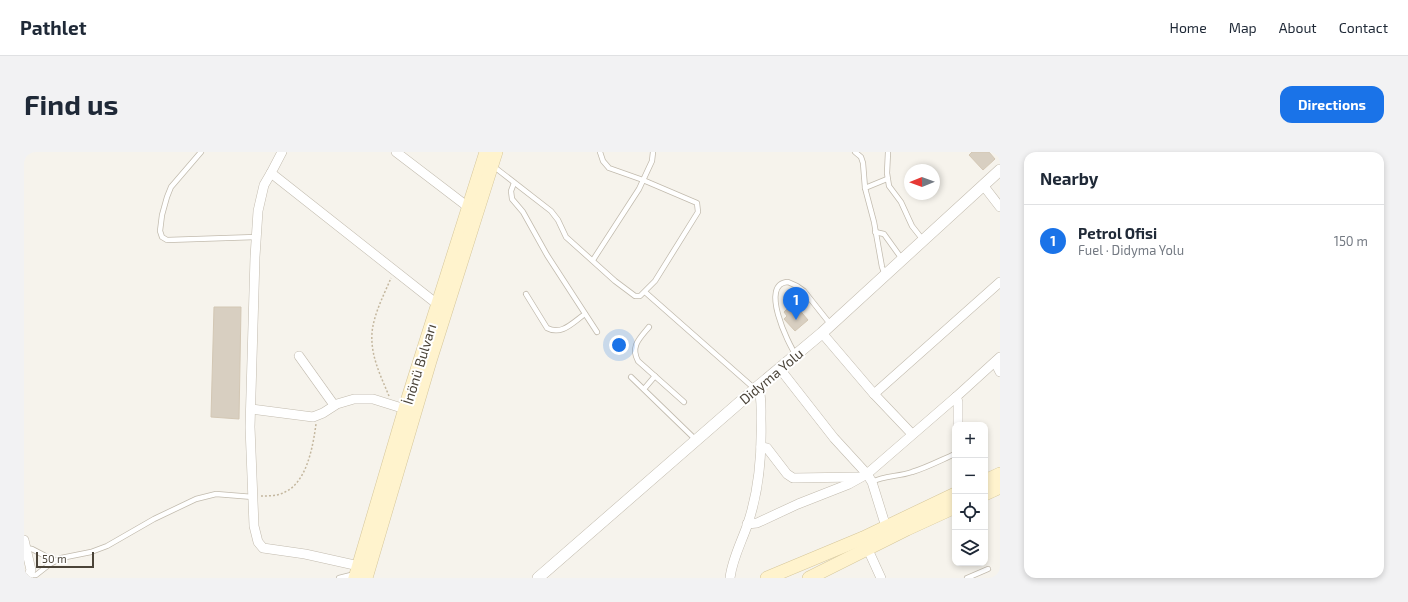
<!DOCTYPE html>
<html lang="en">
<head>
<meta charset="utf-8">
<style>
  :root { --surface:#fff; --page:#f2f2f3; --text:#1f2937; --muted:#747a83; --line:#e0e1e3; --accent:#1a73e8 }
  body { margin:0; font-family:"Exo 2",sans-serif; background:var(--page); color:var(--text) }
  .controls { position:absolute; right:12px; bottom:12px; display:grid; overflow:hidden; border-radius:8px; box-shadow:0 2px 6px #0003 }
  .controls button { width:36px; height:36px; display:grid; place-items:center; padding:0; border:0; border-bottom:1px solid var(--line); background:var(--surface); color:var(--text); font:20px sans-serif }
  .compass { position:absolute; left:880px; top:12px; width:36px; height:36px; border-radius:50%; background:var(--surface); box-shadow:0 2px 6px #0003; rotate:269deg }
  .scale { position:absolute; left:12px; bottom:10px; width:58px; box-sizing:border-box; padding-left:4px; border:2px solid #4b4439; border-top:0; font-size:11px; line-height:14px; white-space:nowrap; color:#4b4439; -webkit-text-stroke:3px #fff; paint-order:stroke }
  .you { position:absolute; left:595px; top:193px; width:14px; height:14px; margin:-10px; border:3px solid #fff; border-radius:50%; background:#1a73e8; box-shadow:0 0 0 6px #1a73e833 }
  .badge { display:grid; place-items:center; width:26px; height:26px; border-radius:50%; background:var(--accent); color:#fff; font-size:13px; font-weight:700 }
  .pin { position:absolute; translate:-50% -33px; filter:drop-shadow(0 1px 2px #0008) }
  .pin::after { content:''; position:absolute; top:21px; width:14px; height:12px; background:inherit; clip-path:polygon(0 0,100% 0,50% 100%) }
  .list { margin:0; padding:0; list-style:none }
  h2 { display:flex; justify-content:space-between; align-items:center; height:52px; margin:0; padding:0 16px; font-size:17px }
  h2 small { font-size:13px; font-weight:400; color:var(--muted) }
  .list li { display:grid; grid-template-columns:26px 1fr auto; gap:12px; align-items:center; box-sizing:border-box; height:72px; padding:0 16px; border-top:1px solid var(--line) }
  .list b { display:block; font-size:15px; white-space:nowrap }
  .list p { margin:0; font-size:13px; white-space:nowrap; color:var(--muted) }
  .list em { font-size:13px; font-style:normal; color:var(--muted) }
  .icon { flex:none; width:22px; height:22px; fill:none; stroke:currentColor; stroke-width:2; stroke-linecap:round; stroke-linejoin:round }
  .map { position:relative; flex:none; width:976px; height:426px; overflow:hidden; border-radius:12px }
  header { display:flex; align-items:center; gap:24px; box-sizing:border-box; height:56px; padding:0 20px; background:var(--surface); border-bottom:1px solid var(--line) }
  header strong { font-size:19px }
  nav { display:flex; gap:22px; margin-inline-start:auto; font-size:14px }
  .intro { display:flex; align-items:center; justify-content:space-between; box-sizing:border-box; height:96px; padding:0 24px }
  h1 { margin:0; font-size:28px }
  .button { padding:10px 18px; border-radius:12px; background:var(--accent); color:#fff; font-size:14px; font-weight:700 }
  main { display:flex; gap:24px; padding:0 24px }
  aside { flex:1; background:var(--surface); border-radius:12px; box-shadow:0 2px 6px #0003 }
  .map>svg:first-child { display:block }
  .building { fill:#d8cfc1; stroke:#d3c7b4 }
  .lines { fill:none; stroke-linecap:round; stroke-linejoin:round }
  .service-casing { stroke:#c2bbae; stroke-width:6 }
  .minor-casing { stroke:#c2bbae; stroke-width:10 }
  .tertiary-casing { stroke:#c2bbae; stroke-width:12 }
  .secondary-casing { stroke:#d6c79b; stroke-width:14 }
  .path { stroke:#c4b79f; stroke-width:1.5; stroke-dasharray:2 2; stroke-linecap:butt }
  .service { stroke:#fff; stroke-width:4.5 }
  .minor { stroke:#fff; stroke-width:9 }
  .tertiary { stroke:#fff; stroke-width:11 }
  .secondary { stroke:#fff3cd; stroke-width:13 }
  .labels { text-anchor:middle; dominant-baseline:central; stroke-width:4; stroke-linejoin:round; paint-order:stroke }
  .street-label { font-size:14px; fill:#4b4439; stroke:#fff }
</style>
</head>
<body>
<header>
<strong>Pathlet</strong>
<nav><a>Home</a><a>Map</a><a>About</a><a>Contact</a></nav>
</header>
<div class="intro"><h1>Find us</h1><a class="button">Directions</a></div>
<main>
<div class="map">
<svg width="976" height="426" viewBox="0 0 976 426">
  <rect width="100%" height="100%" fill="#f6f3ec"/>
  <!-- building -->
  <g class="building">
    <polygon points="948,0 965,0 971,7 959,18 945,3"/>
    <polygon points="767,153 771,157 773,155 784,168 771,179 760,167 763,164 760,160"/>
    <polygon points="190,155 217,155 215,267 187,265"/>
  </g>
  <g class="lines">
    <defs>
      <g id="service">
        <polyline points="177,0 147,35 143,45 138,63 136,79 138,85 143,88 233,85"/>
        <polyline points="831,0 837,5 839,11 841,36 850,70 858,115 861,123"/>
        <polyline points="864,0 863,21 865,34 877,50 888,74 899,88"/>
        <polyline points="469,14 527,59 534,68 542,85 591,129 611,144 616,144 631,129 674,60 673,51 619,28 585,16 579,9 576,0"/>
        <polyline points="490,31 487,39 488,47 499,60 523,103 573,180"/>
        <polyline points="841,36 863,27"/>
        <polyline points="851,80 860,82 878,107"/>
        <polyline points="569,108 615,37 628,9 629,0"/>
        <polyline points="621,140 731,237"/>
        <path d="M 502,142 L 523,176 C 538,184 549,170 561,162"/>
        <path d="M 625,175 C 616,186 606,194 614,209 L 660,250"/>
        <path d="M 772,203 C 764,192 735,131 764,130 L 773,134 L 780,139 L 807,173"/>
        <polyline points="607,225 672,288"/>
        <polyline points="620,237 631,224"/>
        <path d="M 848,330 C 861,323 874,325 888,320 C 902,316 917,308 931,302"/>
        <polyline points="2,396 8,397 31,409"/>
        <polyline points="6,423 12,423 26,412 37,406 67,400 83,394 130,367 172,347 192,342 229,345"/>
        <polyline points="315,426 331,422"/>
        <polyline points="943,426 964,417"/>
      </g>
      <g id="minor">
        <polyline points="258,0 247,21 413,152"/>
        <polyline points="372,0 444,55"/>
        <polyline points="247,21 240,33 234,59 231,105 226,275 230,374 234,390 239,396 281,402 335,414"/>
        <polyline points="959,33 976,55"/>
        <polyline points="798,181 850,242 888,282"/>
        <polyline points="275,204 310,253"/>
        <polyline points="971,210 976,220"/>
        <polyline points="756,217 810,286 843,322 848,330 862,375"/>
        <polyline points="850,242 976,130"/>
        <polyline points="932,245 934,250 934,273"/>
        <polyline points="227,257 289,265 299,261 313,252 330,247 349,247 381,257"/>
        <polyline points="737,295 743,296 763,322 769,326 835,325"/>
        <polyline points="723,372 733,371 774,352 825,332 843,322 932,245 976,205"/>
        <polyline points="0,388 7,418 4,426"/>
        <polyline points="841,391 857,426"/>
        <path d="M 706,426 C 708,408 717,391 723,374 C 735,340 738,303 737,267 C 737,256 738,245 734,234"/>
      </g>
      <polyline id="tertiary" points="514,426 731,237 798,181 976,18"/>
      <g id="secondary">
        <polyline points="961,329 976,322"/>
        <polyline points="961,342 976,335"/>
        <polyline points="331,426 385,243 462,0"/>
        <polyline points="342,426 406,209 472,0"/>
        <polyline points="743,426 839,386 931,342"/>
        <polyline points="785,426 883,377 931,355"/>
      </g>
    </defs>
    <!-- service casing -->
    <use href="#service" class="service-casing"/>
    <!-- minor casing -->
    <use href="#minor" class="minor-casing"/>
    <!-- tertiary casing -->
    <use href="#tertiary" class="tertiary-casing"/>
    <!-- secondary casing -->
    <use href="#secondary" class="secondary-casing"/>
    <!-- path -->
    <g class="path">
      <path d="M 365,244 C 358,227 349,209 348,190 C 346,169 359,145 367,126"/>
      <path d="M 237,344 C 245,344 254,344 261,340 C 283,330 289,294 292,272"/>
    </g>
    <!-- service -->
    <use href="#service" class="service"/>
    <!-- minor -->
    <use href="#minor" class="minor"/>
    <!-- tertiary -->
    <use href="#tertiary" class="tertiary"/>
    <!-- secondary -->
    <use href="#secondary" class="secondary"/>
  </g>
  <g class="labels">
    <!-- street labels -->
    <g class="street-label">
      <text transform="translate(395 212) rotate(-73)">İnönü Bulvarı</text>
      <text transform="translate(747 224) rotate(-40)">Didyma Yolu</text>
    </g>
  </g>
</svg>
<div class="controls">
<button>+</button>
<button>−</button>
<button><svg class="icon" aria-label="locate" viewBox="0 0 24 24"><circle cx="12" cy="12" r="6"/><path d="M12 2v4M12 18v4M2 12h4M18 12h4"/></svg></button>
<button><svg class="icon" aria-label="layers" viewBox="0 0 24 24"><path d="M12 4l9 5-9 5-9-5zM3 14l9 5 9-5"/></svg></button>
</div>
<svg class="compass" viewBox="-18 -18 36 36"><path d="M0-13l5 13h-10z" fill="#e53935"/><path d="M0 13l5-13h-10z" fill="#747a83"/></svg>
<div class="scale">50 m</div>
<div class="you"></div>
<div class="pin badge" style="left:772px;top:168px">1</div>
</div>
<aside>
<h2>Nearby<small></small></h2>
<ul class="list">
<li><span class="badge">1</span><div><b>Petrol Ofisi</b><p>Fuel · Didyma Yolu</p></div><em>150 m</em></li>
</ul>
</aside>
</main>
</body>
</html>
